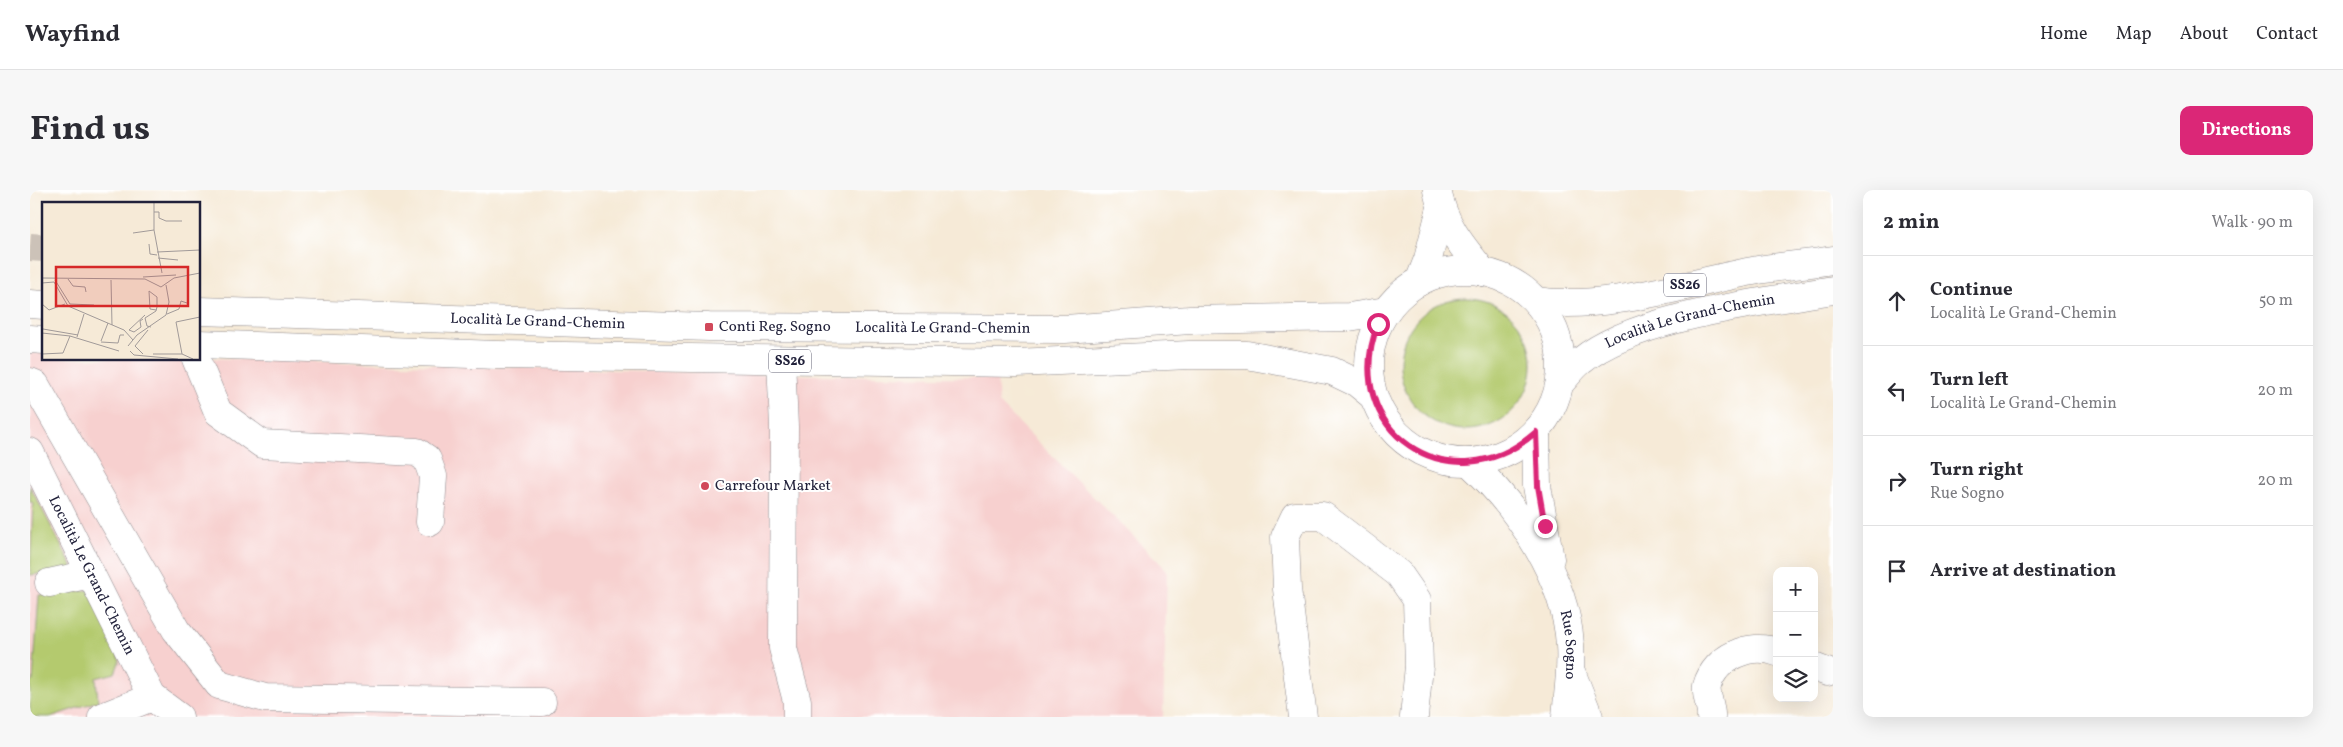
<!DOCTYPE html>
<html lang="en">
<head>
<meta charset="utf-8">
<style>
  :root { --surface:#fff; --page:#f7f7f7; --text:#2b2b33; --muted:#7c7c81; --line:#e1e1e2; --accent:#db2777 }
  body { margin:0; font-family:Vollkorn,serif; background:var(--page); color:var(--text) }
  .controls { position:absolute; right:15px; bottom:15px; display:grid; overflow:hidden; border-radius:10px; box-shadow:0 5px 20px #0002 }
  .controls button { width:45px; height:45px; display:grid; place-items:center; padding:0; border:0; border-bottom:1px solid var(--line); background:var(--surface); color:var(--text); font:25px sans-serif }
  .stop { position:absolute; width:15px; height:15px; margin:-11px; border:4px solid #db2777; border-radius:50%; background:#fff }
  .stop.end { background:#db2777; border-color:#fff; box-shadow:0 1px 5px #0008 }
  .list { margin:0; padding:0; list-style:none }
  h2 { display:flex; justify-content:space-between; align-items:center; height:65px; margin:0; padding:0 20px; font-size:21px }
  h2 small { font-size:16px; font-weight:400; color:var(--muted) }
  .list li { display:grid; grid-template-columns:32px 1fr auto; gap:15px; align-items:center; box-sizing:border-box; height:90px; padding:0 20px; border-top:1px solid var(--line) }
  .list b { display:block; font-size:19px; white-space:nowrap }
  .list p { margin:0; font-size:16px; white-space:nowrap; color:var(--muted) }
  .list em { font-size:16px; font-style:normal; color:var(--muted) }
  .icon { flex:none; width:28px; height:28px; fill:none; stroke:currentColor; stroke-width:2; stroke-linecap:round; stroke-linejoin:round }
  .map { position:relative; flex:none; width:1803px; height:527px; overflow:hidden; border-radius:10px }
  header { display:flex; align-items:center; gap:30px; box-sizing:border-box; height:70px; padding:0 25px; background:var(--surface); border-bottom:1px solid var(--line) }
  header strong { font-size:24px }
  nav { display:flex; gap:28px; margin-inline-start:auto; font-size:18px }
  .intro { display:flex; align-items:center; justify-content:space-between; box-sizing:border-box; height:120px; padding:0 30px }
  h1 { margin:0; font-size:35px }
  .button { padding:12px 22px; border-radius:10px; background:var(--accent); color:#fff; font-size:18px; font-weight:700 }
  main { display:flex; gap:30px; padding:0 30px }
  aside { flex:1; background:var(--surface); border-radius:10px; box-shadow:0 5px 20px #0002 }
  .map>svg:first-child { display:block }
  .built { fill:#f7d0cf }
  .grass { fill:#b4ca6e; stroke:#6b7654 }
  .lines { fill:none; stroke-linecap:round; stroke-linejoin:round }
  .minor-tunnel { stroke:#ccc2b8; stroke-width:28; stroke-dasharray:28 14; stroke-linecap:butt }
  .minor-casing { stroke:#8c8689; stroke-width:29 }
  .major-casing { stroke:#8c8689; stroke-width:29 }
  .minor { stroke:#fff; stroke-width:28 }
  .major { stroke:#fff; stroke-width:28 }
  .route { stroke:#db2777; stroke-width:6 }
  .poi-dot { fill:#d1495b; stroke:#fff; stroke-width:2 }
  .labels { text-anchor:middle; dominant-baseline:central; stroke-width:4; stroke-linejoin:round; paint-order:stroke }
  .shield { fill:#fff; stroke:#646476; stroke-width:1 }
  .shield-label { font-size:14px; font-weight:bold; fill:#22223b }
  .street-label { font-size:15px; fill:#22223b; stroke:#fff }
  .poi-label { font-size:15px; fill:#22223b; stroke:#fff; text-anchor:start }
  .inset-road { fill:none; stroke:#a19a99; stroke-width:1 }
  .view { fill:#d62828; fill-opacity:0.15; stroke:#d62828; stroke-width:2.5 }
  .inset-edge { fill:none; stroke:#22223b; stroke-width:2.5 }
</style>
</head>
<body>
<header>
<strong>Wayfind</strong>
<nav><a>Home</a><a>Map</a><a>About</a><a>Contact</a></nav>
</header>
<div class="intro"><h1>Find us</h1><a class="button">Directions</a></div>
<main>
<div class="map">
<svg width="1803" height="527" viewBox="0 0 1803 527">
  <rect width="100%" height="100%" fill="#fff"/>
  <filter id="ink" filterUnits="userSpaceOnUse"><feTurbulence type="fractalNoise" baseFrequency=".02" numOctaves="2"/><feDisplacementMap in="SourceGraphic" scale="10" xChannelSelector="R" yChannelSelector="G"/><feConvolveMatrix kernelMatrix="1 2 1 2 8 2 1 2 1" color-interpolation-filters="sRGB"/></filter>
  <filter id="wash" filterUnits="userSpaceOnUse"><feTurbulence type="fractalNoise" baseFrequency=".0096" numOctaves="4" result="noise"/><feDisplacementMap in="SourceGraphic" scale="20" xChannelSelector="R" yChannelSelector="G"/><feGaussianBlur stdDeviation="1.12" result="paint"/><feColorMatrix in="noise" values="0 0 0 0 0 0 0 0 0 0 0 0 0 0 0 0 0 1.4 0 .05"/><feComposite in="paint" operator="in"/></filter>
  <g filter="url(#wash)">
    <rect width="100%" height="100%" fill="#f6ead7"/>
    <!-- built -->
    <polygon class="built" points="0,163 14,163 14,169 169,168 718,184 967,188 969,213 1137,380 1133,527 0,527"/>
    <!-- grass -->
    <g class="grass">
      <circle cx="1436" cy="174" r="66"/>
      <polygon points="0,296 44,380 0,385 3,313 0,312"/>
      <polygon points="59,400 90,470 85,483 66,488 68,511 20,527 0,527 0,492 3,491 9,405"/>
    </g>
  </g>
  <g filter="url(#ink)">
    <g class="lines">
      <!-- minor-tunnel -->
      <polyline class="minor-tunnel" points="0,57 14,58"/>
      <defs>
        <g id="minor">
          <path d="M 1407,0 C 1414,35 1431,55 1453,82"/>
          <polyline points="1389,92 1398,69 1411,18"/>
          <polyline points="166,169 188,222 232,254 387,262 397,269 403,286 400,332"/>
          <polyline points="751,170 754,237 753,458 767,511 767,527"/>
          <polyline points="0,192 5,194 146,440 189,495 235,508 512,512"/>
          <polyline points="1506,242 1507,296 1520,369"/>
          <path id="s1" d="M 0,262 L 122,507 L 149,527"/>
          <path id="s2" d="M 1440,273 C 1488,317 1536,388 1540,455 C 1542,479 1538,503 1536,527"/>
          <polyline points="19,393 60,384"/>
          <polyline points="1784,477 1797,482"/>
          <polyline points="1542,484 1559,527"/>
          <polyline points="72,527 122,507"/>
          <polyline points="1273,527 1257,399 1255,347 1265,326 1293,326 1369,384 1387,410 1389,476 1384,527"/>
          <path d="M 1681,527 C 1682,517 1675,505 1677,496 C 1685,467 1720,452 1747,462"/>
        </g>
        <g id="major">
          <circle cx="1435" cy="176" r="96"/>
          <path d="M 1506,111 C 1578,121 1657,93 1728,80 C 1752,76 1778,74 1803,70"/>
          <polyline points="0,114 14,115"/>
          <path id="s3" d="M 169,121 L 679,137 L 1035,139 L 1160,130 L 1319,127 L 1356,121"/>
          <polyline points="0,149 14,150"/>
          <polyline points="169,154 467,165 986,173 1159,165 1217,165 1302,181 1327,193 1343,206"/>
          <path id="s4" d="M 1530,193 C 1537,186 1543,177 1551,171 C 1605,126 1734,112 1803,100"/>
        </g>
      </defs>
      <!-- minor casing -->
      <use href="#minor" class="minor-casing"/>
      <!-- major casing -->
      <use href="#major" class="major-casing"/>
      <!-- minor -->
      <use href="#minor" class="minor"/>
      <!-- major -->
      <use href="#major" class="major"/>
    </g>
  </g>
  <g class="lines" filter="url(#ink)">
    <!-- route -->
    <path class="route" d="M 1348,134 C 1307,240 1421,317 1506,242 L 1508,296 L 1515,336"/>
  </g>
  <!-- markers -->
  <g class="poi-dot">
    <rect x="674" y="132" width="10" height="10" rx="2.5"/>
    <circle cx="675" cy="296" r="5"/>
  </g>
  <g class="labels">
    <!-- shield labels -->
    <g class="shield">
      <rect x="1634" y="83.5" width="42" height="23" rx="4"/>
      <rect x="739" y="159.5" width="42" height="23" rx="4"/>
    </g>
    <g class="shield-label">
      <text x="1655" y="95">SS26</text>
      <text x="760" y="171">SS26</text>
    </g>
    <!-- street labels -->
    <g class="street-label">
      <text stroke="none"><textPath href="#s3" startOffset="339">Località Le Grand-Chemin</textPath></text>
      <text stroke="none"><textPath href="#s4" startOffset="148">Località Le Grand-Chemin</textPath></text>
      <text stroke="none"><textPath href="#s3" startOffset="744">Località Le Grand-Chemin</textPath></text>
      <text stroke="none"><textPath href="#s1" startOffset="138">Località Le Grand-Chemin</textPath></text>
      <text stroke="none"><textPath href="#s2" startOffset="212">Rue Sogno</textPath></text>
    </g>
    <!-- poi labels -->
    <g class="poi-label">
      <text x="689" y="137">Conti Reg. Sogno</text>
      <text x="685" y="296">Carrefour Market</text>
    </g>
  </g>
  <!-- overview -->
  <g transform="translate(12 12)">
    <rect width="158" height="158" fill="#f6ead7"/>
    <path class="inset-road" d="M 112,0 L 112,28 L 120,71M 112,10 L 117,10 L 117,16 L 124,19 L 140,19M 91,31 L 112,28M 107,42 L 108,52 L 115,53M 115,50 L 158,48M 116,56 L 136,58M 101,75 L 134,73M 0,76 L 103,77 L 119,85 L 132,76 L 158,71M 26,77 L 31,84 L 43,85 L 44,90M 13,78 L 28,102 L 52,103M 69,78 L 70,123M 0,81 L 12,80 L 26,104 L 82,128 L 91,138M 0,102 L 7,108 L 23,102M 125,112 L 137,107 L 139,99 L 145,101M 101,117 L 98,119 L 99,125 L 92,130 L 87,128 L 103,113M 109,125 L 105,124 L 103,116 L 114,109 L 115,105 L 115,95 L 107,89 L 108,107 L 114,108M 1,127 L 36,133M 0,131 L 28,134 L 77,149M 35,135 L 42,112M 59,139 L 66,121M 59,140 L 76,141 L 78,133 L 82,133M 86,144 L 95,133 L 124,113 L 127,100 L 124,83M 88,149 L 92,153 L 136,157M 0,152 L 21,151 L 28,134M 101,152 L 93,144 L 106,128M 111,152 L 140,152M 151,157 L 140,152 L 134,120 L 158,115"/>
    <path class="view" d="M 14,65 L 146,65 L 146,104 L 14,104 Z"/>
    <rect width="158" height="158" class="inset-edge"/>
  </g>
</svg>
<div class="controls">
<button>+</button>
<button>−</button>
<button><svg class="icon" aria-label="layers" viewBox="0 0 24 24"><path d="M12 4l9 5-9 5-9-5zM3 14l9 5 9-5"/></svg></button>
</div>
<div class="stop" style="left:1348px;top:134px"></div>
<div class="stop end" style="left:1515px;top:336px"></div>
</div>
<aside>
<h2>2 min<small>Walk · 90 m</small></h2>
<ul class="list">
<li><svg class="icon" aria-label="ahead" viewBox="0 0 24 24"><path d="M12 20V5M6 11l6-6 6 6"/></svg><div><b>Continue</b><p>Località Le Grand-Chemin</p></div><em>50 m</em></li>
<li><svg class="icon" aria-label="left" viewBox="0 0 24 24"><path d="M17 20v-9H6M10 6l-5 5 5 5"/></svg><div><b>Turn left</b><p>Località Le Grand-Chemin</p></div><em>20 m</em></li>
<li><svg class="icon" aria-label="right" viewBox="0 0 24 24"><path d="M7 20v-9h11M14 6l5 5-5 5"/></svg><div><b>Turn right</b><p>Rue Sogno</p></div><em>20 m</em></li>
<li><svg class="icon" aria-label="arrive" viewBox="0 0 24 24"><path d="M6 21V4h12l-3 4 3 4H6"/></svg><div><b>Arrive at destination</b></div></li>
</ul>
</aside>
</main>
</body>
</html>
